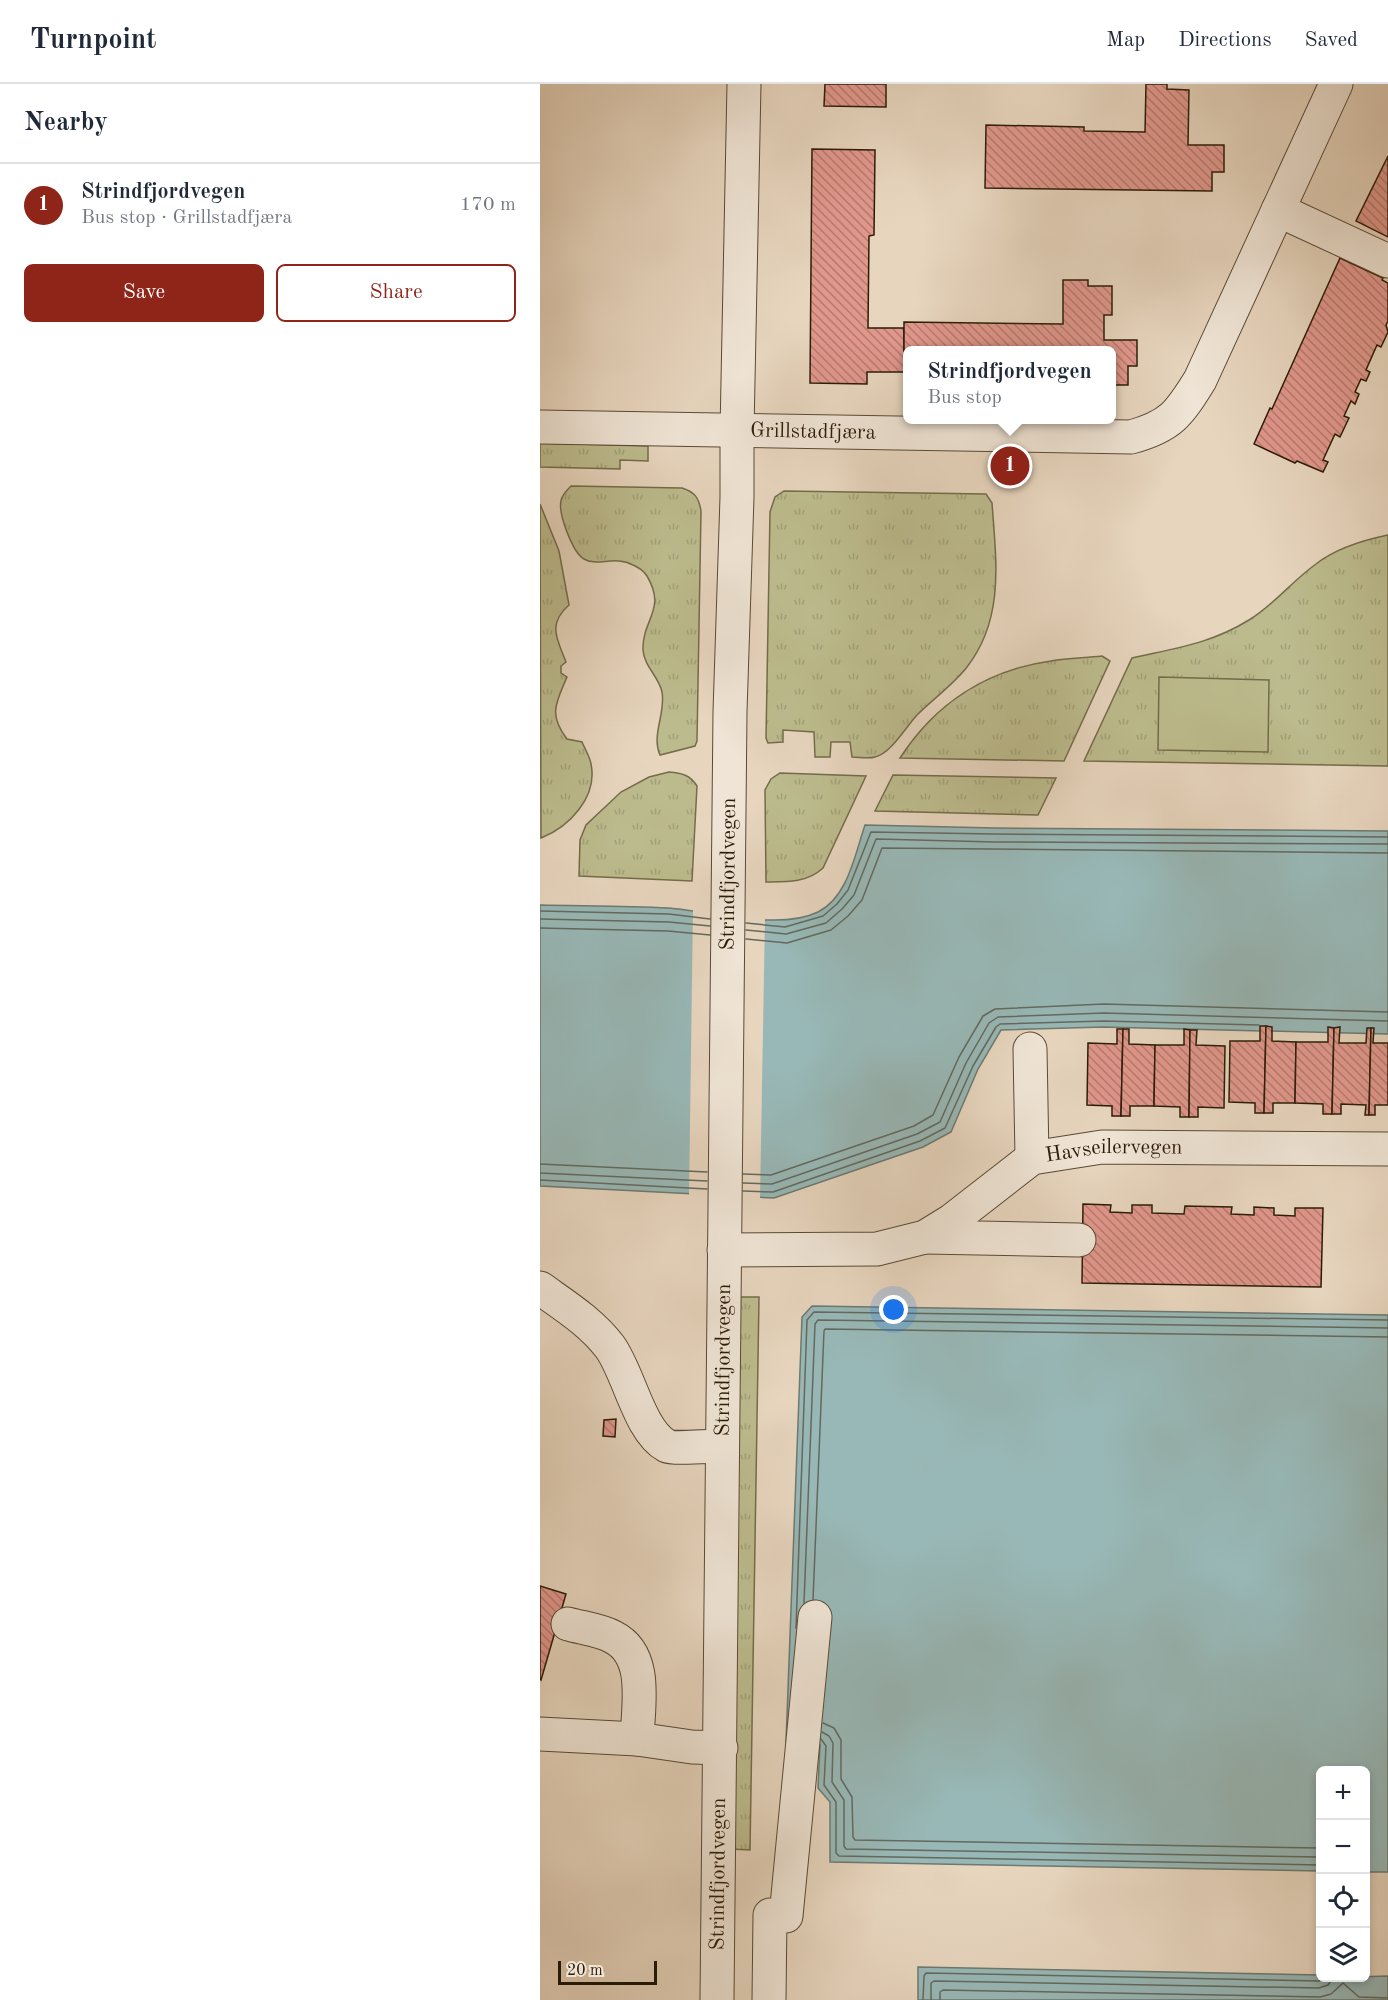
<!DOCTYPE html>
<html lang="en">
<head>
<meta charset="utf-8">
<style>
  :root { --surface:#fff; --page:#f2f2f3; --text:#1f2937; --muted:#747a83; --line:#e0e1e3; --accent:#8f2418 }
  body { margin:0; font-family:"Old Standard TT",serif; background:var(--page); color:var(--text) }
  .controls { position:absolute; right:18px; bottom:18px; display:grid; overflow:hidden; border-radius:9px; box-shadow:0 3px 9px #0003 }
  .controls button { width:54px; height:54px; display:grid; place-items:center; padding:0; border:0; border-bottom:2px solid var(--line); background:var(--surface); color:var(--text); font:30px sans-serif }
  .scale { position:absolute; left:18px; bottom:15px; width:99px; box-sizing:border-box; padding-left:6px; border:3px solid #2b1c07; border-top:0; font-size:16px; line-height:21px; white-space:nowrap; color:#2b1c07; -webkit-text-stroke:4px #efe4d5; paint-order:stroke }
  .you { position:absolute; left:354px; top:1226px; width:21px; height:21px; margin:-15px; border:4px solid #fff; border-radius:50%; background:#1a73e8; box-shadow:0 0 0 9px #1a73e833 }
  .badge { display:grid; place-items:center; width:39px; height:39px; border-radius:50%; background:var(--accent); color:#fff; font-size:20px; font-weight:700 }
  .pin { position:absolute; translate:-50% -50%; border:3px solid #fff; box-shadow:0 2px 6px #0006 }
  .popup { position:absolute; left:363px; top:262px; width:213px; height:78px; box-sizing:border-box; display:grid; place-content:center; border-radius:9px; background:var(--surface); filter:drop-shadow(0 2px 4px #0005); font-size:20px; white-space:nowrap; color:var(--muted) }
  .popup b { font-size:22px; color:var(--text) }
  .popup::after { content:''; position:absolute; left:50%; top:100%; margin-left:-12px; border:12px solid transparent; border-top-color:var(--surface) }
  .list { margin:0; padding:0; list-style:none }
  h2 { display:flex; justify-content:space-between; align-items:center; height:78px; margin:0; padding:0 24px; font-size:26px }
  h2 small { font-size:20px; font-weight:400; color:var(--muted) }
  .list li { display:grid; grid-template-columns:39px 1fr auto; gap:18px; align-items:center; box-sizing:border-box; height:84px; padding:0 24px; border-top:2px solid var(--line) }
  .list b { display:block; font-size:22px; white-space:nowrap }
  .list p { margin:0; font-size:20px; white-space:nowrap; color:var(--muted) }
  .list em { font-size:20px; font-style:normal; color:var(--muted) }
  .actions { display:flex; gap:12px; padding:18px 24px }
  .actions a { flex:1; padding:14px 0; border:2px solid var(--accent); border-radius:9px; text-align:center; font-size:21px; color:var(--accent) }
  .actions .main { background:var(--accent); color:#fff }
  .icon { flex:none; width:33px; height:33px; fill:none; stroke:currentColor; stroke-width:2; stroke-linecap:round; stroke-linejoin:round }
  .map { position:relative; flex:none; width:848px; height:1916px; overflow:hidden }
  header { display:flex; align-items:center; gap:36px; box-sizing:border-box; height:84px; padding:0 30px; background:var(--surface); border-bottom:2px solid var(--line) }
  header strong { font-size:28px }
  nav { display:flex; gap:33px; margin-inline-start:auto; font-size:21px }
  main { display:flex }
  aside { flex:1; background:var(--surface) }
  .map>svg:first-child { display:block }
  .grass { fill:url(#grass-tufts); stroke:#746c4a; stroke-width:1.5 }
  .pitch { fill:#bcbb8d; stroke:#746c4a; stroke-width:1.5 }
  .water { fill:#98b8b7; stroke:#6c7a71; stroke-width:1.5 }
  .pier { fill:#e7d5be }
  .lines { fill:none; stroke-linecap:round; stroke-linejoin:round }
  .shore { stroke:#626a5f; stroke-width:1.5 }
  .building { fill:url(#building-back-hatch); stroke:#2b1c07; stroke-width:1.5 }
  .minor-casing { stroke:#5a4a35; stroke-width:35 }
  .minor { stroke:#efe4d5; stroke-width:33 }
  .labels { text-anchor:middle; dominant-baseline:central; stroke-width:4.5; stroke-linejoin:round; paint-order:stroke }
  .street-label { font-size:21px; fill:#2b1c07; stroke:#efe4d5 }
</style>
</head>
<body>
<header>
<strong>Turnpoint</strong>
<nav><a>Map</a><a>Directions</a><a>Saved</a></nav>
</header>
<main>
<aside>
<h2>Nearby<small></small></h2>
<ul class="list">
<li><span class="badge">1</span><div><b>Strindfjordvegen</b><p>Bus stop · Grillstadfjæra</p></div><em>170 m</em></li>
</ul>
<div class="actions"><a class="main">Save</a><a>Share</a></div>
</aside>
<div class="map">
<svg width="848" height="1916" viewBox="0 0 848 1916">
  <defs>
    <pattern id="grass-tufts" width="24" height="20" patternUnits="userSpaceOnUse" patternTransform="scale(1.5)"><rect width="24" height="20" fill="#bcbb8d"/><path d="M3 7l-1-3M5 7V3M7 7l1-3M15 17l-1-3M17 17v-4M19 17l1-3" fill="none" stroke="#a2a078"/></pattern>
    <pattern id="building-back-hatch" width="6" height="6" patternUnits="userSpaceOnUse" patternTransform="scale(1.5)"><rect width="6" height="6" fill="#e1978c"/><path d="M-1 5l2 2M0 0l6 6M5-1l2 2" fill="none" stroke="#b77a70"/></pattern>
  </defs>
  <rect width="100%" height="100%" fill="#e7d5be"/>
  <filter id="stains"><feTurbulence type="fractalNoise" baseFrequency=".00333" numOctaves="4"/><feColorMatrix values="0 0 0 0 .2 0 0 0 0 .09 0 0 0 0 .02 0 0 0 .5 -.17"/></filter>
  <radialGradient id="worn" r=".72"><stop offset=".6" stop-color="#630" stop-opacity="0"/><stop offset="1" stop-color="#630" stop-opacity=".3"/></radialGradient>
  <!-- grass -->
  <g class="grass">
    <polygon points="0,359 108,362 108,377 80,376 80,385 0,383"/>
    <path d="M 31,402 L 142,404 C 155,408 159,414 161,427 L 157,657 L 155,662 L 120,671 C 111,651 126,629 122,608 C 119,593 104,582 103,566 C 102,535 127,526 107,492 C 103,486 99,484 93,481 C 75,471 57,483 44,475 C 33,469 18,430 21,417 C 21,412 27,406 31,402 Z"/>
    <path d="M 244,407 L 446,410 L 452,419 C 456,476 465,534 427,583 C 413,601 393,615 377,631 C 366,643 351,669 335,673 C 329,675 319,673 312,673 L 310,658 L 291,658 L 290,673 L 275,673 L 274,648 L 243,646 L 243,658 L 228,659 L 226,654 L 230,428 L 235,413 Z"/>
    <path d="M 0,420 L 19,467 L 29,521 C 7,540 17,555 26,578 L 21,582 L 21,589 L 27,593 C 16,619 8,630 27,655 L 42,658 C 45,665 50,673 51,680 C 58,713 29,743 1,754 Z"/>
    <path d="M 848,451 L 848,682 L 544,677 L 592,574 C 636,564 670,560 709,536 C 734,521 752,497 776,480 C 795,465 824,456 848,451 Z"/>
    <path d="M 562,572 L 570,577 L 524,677 L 360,674 C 395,620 446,586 511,577 C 528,574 545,574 562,572 Z"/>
    <path d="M 129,688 C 142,689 150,691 157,702 L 152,797 L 39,792 L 40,756 L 46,741 L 81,708 L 109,693 Z"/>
    <path d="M 240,689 L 326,692 L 283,784 C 267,799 246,798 226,798 L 225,706 L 231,695 Z"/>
    <polygon points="353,691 516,694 498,731 335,727"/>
    <polygon points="200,1213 219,1213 210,1766 191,1765"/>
  </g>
  <!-- pitch -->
  <polygon class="pitch" points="619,593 729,596 728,668 618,666"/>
  <!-- water -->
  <g class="water">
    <path d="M 325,741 L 455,744 L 848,747 L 848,950 L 564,943 L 461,946 L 438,985 L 411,1048 L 383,1063 L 234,1114 L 0,1102 L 0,821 C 43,822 86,822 128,824 C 171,827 239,847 278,828 C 308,813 315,770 325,741 Z"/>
    <polygon points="272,1222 848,1231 848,1788 826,1788 826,1686 780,1686 780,1787 290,1778 290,1718 278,1704 280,1661 246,1658 262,1233"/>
    <polygon points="378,1883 780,1891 780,1894 848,1892 848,1916 378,1916"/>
  </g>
  <!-- pier -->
  <polygon class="pier" points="153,824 225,832 220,1116 149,1113"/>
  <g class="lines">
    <!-- shore -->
    <g class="shore">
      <polyline points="0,827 129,830 170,835"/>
      <polyline points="0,835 129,838 170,842"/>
      <polyline points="206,839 245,843 283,832 297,820 308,806 331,748 455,750 848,753"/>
      <polyline points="0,844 128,847 170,851"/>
      <polyline points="206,846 246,850 286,839 302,825 314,811 336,755 455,758 848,760"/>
      <polyline points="206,855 247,859 291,846 308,832 322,816 342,764 848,769"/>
      <polyline points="0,1080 167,1088"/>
      <polyline points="0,1089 167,1097"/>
      <polyline points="203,1090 231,1091 374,1042 393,1031 419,973 443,932 455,925 564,920 848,928"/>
      <polyline points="0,1096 167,1105"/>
      <polyline points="203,1099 232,1100 377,1050 400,1038 426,979 449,939 458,933 564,929 848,937"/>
      <polyline points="203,1107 233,1108 380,1057 405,1044 433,982 456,943 460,940 564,937 719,941"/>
      <polyline points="273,1516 284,1247 285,1245 848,1253"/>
      <polyline points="264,1519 275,1240 278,1236 848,1244"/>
      <polyline points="256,1544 267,1236 274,1228 848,1236"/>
      <polyline points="283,1639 294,1644 301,1656 301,1695 312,1713 313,1753 315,1756 780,1764"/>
      <polyline points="282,1648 289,1652 293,1659 292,1698 304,1716 304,1762 306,1765 780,1773"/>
      <polyline points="281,1655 286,1662 284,1701 296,1718 296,1769 299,1772 780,1781"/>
      <polyline points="383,1916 384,1892 386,1889 779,1897 785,1894"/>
      <polyline points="391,1916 391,1899 394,1897 779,1904 788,1901 793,1894"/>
      <polyline points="400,1916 400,1908 403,1906 780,1913 791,1910 803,1899 819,1913 848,1914"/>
    </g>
  </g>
  <!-- building -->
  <g class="building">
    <polygon points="285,0 346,0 346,23 284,22"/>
    <polygon points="606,0 627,0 627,5 649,6 648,61 684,61 684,88 672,88 672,107 445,104 446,41 544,43 544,47 605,48"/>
    <polygon points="272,65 335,66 334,151 329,152 328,244 364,244 364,288 327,288 327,300 270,299"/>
    <polygon points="848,72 848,153 816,137"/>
    <polygon points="800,174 843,194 842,196 848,199 848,237 846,241 848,248 841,263 837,261 826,286 830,288 826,297 821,295 815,308 819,310 815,320 811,317 804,332 809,334 800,353 795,350 783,376 788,378 783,388 757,377 755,379 714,360 730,324 732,325"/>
    <polygon points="523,196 548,196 548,202 572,202 572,231 564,231 564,256 597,256 597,282 588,282 588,301 572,301 572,266 368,266 368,299 364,299 364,238 523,240"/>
    <polygon points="720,942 726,942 724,1029 715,1029 715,1019 689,1018 690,957 720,957"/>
    <polygon points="726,942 732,943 732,957 756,958 755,1019 733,1019 733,1029 724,1029"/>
    <polygon points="788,943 794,944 792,1030 783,1030 783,1020 755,1019 756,958 788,958"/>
    <polygon points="800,943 799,959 826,959 827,944 831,944 829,1031 825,1031 826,1021 801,1020 801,1030 792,1030 794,944"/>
    <polygon points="831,944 834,944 833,959 848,959 848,1021 835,1021 835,1031 829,1031"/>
    <polygon points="577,945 583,945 581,1032 572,1032 572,1022 547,1021 548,959 577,960"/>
    <polygon points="583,945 589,945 589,960 615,961 614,1022 590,1022 590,1032 581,1032"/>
    <polygon points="644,945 650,946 649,1033 640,1033 640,1023 614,1022 615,961 644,961"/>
    <polygon points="650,946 657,946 656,961 685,962 684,1024 658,1023 658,1033 649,1033"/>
    <polygon points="543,1120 571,1121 570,1128 592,1129 592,1121 612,1121 612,1129 644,1130 645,1122 692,1123 691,1130 714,1131 714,1123 734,1124 734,1131 755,1132 755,1124 783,1124 781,1203 542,1199"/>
    <polygon points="76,1335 75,1353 63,1352 64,1336"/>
    <polygon points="0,1502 26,1510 1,1596 0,1595"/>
  </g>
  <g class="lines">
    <defs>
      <g id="minor">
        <polyline points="738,126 848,177"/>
        <path id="s1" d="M 0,343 L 591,353 C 631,342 639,330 660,296 L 796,0"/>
        <polyline points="490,965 492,1074"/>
        <polyline points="385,1153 539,1156"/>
        <path id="s2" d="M 184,1166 L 337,1165 L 385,1153 L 411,1137 L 492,1074 L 562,1063 L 848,1065"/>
        <path d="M 0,1204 C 25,1222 51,1238 70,1263 C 89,1289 99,1347 127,1362 C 133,1365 172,1362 182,1362"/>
        <path d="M 28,1540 C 42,1544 60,1546 73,1553 C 109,1571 98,1622 97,1655"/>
        <polyline points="0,1650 97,1655 152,1663 181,1664"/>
        <polyline points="246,1832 275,1533"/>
        <path id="s3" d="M 177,1916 L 190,628 L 197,413 L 197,347 L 204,0"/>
        <polyline points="229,1916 230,1831"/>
      </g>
    </defs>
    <!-- minor casing -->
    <use href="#minor" class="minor-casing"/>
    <!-- minor -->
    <use href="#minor" class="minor"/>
  </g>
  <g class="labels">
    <!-- street labels -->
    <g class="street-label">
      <text stroke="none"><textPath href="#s1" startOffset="273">Grillstadfjæra</textPath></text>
      <text stroke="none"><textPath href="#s3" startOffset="1126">Strindfjordvegen</textPath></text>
      <text stroke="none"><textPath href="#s2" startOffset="418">Havseilervegen</textPath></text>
      <text stroke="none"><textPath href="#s3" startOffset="640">Strindfjordvegen</textPath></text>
      <text stroke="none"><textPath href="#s3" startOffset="126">Strindfjordvegen</textPath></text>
    </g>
  </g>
  <rect width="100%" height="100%" filter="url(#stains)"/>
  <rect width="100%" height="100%" fill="url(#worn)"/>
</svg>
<div class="controls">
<button>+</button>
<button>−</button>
<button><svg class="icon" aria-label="locate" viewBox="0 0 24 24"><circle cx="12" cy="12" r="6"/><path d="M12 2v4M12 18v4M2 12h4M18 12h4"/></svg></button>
<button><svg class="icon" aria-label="layers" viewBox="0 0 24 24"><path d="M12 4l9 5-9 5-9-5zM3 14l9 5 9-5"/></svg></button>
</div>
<div class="scale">20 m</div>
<div class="you"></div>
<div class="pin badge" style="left:470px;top:382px">1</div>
<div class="popup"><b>Strindfjordvegen</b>Bus stop</div>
</div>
</main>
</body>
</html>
